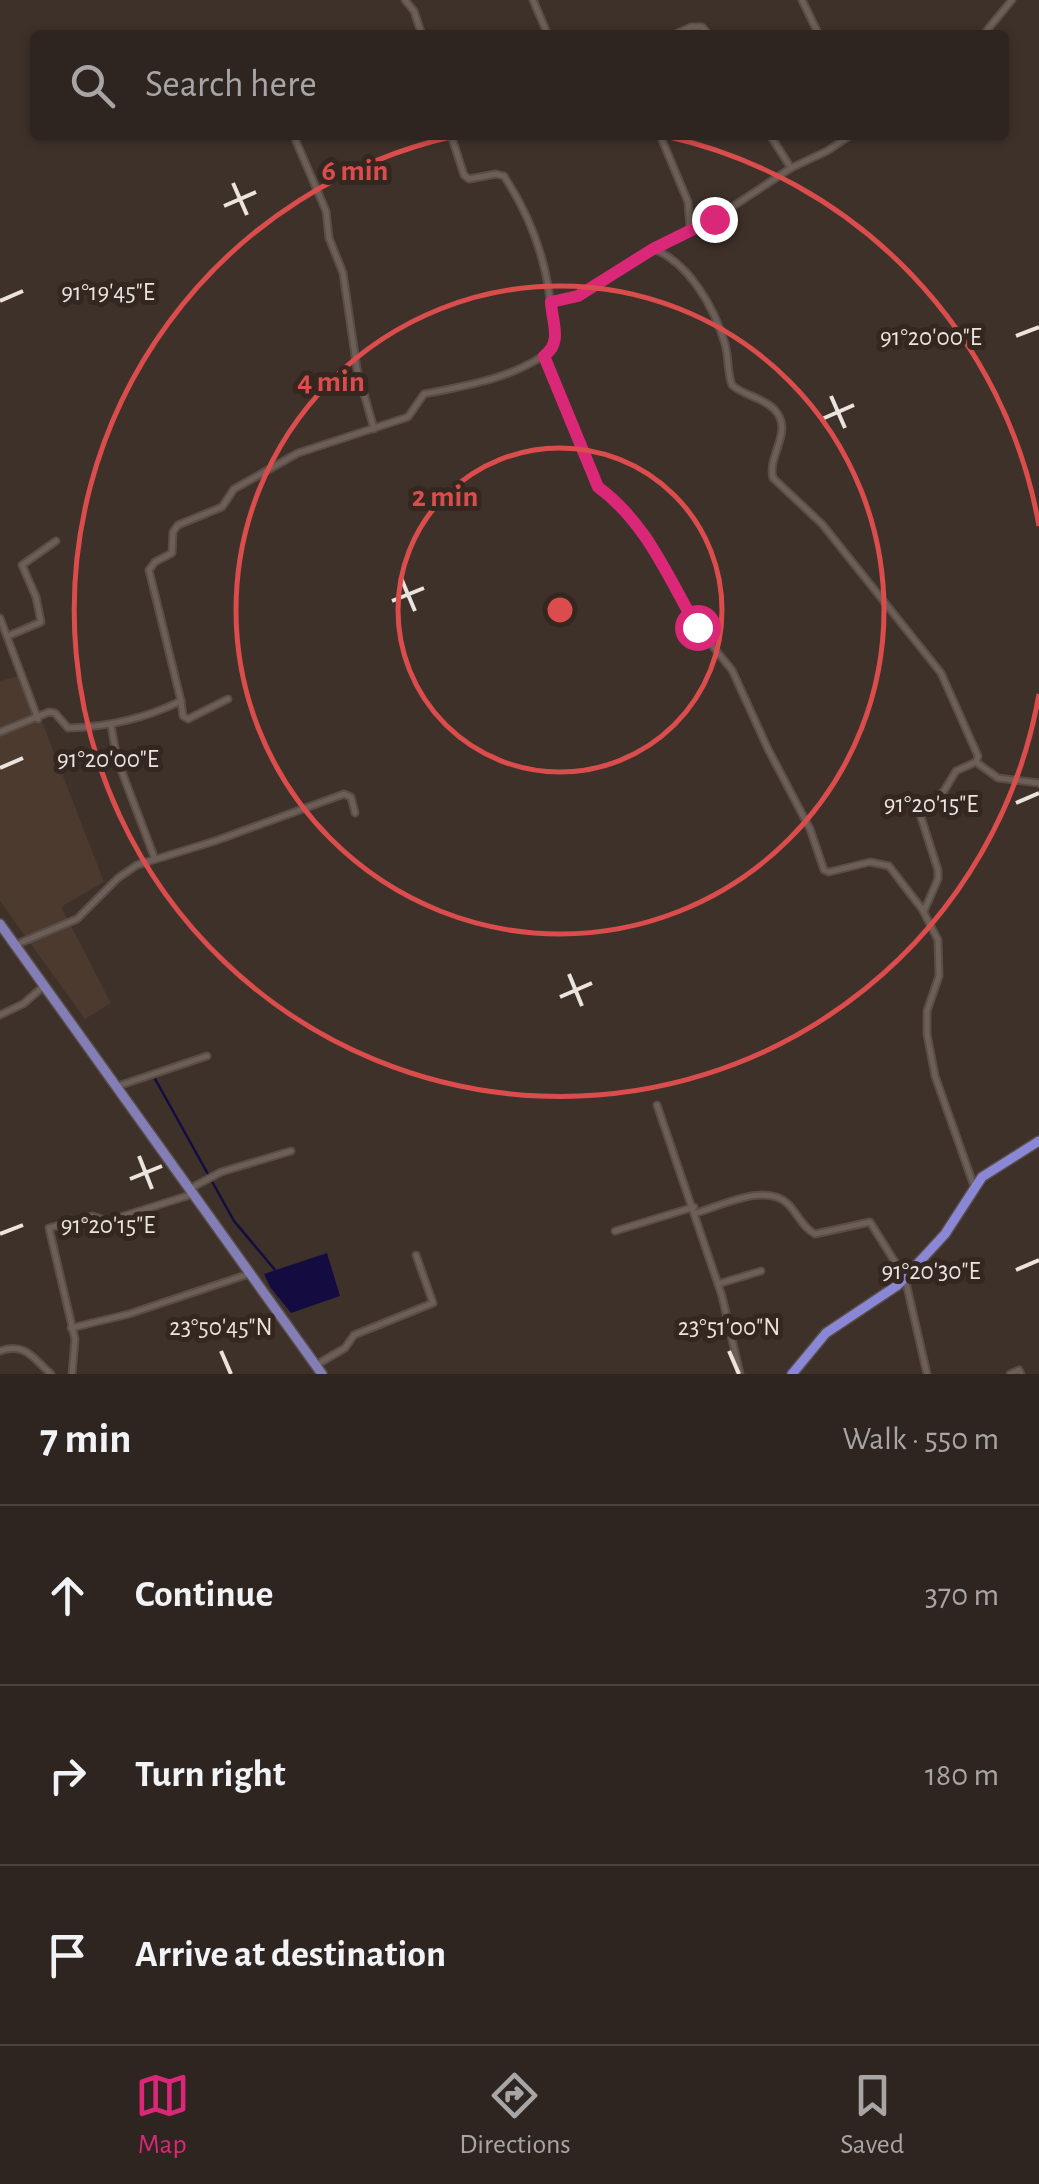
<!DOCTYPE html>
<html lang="en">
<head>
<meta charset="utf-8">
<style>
  :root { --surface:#2e2520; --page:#362d29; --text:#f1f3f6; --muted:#a7a5a5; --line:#49423e; --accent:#db2777 }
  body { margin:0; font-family:"Alegreya Sans",sans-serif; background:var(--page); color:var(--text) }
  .stop { position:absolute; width:30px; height:30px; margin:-22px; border:8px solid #db2777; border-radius:50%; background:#fff }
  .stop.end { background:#db2777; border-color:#fff; box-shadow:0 2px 10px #0008 }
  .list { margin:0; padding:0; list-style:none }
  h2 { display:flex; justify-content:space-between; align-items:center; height:130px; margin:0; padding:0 40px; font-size:42px }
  h2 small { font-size:32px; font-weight:400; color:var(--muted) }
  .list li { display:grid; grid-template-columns:65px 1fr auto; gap:30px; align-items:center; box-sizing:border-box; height:180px; padding:0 40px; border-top:2px solid var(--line) }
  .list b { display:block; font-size:38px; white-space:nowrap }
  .list em { font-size:32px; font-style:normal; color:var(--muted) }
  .icon { flex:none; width:55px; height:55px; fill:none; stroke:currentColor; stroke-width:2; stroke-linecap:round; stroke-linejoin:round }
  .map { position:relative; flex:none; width:1039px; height:1374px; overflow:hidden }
  .search { position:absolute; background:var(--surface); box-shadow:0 2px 8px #0004; left:30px; right:30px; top:30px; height:110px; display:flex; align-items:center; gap:25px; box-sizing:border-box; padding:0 35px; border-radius:10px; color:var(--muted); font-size:38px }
  .sheet { height:670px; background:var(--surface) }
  nav { display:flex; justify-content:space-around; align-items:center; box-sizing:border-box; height:140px; border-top:2px solid var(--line); background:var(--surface); font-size:28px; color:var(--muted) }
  nav a { display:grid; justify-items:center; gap:5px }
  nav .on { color:var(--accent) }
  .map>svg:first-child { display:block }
  .built { fill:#4c3a2f }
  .water { fill:#140c41 }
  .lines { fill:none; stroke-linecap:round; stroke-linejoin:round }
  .stream { stroke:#140c41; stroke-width:2.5 }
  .minor-casing { stroke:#584e47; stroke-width:9 }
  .primary-casing { stroke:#584e47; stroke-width:12 }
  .trunk-casing { stroke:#584e47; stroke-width:12 }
  .minor { stroke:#6d5f57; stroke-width:5 }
  .primary { stroke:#837eb6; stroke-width:9 }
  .trunk { stroke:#8a88d6; stroke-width:9 }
  .route { stroke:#db2777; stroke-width:12 }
  .ticks { fill:none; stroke:#ebe3de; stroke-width:4 }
  .ring { fill:none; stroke:#da4d4c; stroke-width:5 }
  .ticks-label { font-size:25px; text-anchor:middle; fill:#ebe3de; stroke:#332720; stroke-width:10; stroke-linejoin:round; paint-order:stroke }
  .centre { fill:#da4d4c; stroke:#332720; stroke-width:5 }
  .ring-label { font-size:30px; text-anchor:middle; font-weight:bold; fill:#da4d4c; stroke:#332720; stroke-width:10; stroke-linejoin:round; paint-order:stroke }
</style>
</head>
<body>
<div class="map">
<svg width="1039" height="1374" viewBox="0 0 1039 1374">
  <rect width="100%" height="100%" fill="#3e312a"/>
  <!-- built -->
  <polygon class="built" points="24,675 104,882 61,907 111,1003 85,1019 0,901 0,681"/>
  <!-- water -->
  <polygon class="water" points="327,1253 340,1296 291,1313 270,1287 264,1274"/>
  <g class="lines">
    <!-- stream -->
    <polyline class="stream" points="154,1077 234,1221 275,1270"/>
    <defs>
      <g id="minor">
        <polyline points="405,0 414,11 422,35"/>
        <polyline points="533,0 548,35"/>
        <polyline points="802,0 819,35"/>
        <polyline points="673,35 691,27 702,27 709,35"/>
        <polyline points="983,35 1012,0"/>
        <polyline points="660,135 688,202 690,229"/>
        <polyline points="770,135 791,168"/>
        <polyline points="296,141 326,211 329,238 343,273 357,369 374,429"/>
        <path d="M 653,249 C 689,262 715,309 725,344 C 729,358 727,372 732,385 C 744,396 762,397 774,409 C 795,431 767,454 773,478 L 822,524 L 941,673 L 978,756 L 976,762"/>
        <polyline points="551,302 578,296 653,249 714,219 791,168 827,151 851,135"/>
        <polyline points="543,356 598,487 613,498 647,536 697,627 732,670 768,749 810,829 824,870 829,872 870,862 889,866 922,909 938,940 939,976 927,1011 927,1034 935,1076 974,1186"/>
        <polyline points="0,618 38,719"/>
        <polyline points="8,636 41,622 36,597 22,565 56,541"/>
        <polyline points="181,701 183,716 188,719 228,699"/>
        <polyline points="111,725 117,759 155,859"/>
        <path d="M 0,732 L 49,712 L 55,713 L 68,728 C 108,727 146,718 181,701 L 149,570 L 155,562 L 172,553 L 173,532 L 178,525 L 222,507 L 234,489 L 298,453 L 408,417 L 424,394 C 470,385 515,378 553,349 C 557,335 553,324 551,310 C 547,261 531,217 504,176 L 496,174 L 469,179 L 464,175 L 451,135"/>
        <polyline points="976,762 998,778 1039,783"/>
        <polyline points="924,911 938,879 938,870 919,811 944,791 956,771 976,762"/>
        <polyline points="15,945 77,919 118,878 137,865 215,841 344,794 351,797 355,813"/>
        <polyline points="0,1015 23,1004 44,986"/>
        <polyline points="115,1087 207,1056"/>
        <polyline points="657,1105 722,1296 740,1374"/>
        <polyline points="191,1188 221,1172 291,1151"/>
        <path d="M 696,1213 C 721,1206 766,1182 788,1204 C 798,1214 802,1227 815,1234 L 870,1222 L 905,1278 L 927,1374"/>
        <polyline points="615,1231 694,1207"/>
        <polyline points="718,1284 761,1271"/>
        <polyline points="71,1328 129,1314 249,1274"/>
        <path d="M 0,1351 C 25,1342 33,1358 51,1374"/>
        <polyline points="316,1365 345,1348 354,1335 433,1303 416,1255"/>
        <polyline points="72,1374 75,1339 49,1228 92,1216 108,1221 193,1194"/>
        <polyline points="1010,1374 1019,1370 1021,1374"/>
      </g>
      <polyline id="primary" points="0,924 322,1374"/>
      <polyline id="trunk" points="792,1374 826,1333 898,1285 945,1234 982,1177 1039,1141"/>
    </defs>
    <!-- minor casing -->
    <use href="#minor" class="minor-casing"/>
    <!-- primary casing -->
    <use href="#primary" class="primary-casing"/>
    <!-- trunk casing -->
    <use href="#trunk" class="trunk-casing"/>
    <!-- minor -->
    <use href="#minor" class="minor"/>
    <!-- primary -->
    <use href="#primary" class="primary"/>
    <!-- trunk -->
    <use href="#trunk" class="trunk"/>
  </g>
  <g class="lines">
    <!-- route -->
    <path class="route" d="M 697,627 C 668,577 646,522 598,487 L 544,356 C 563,342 552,323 551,302 L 578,296 L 653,249 L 714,219"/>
  </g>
  <!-- ticks -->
  <path class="ticks" d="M 233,183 L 247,215M 224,206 L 256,192M 0,301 L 23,291M 1016,336 L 1039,327M 831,396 L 845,428M 822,419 L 854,405M 401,578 L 415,611M 392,601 L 424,588M 0,768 L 23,758M 1016,803 L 1039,793M 569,974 L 582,1006M 560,997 L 592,983M 139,1156 L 152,1189M 130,1179 L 162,1166M 0,1234 L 23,1225M 1016,1270 L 1039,1260M 221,1351 L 231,1374M 729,1351 L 739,1374"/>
  <!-- distance rings -->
  <g class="ring">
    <circle cx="560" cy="610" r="162"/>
    <circle cx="560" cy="610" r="324"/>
    <path d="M1039 694A486 486 0 1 1 455 136M665 136A486 486 0 0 1 1039 526"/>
  </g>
  <g class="ticks-label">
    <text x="108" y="300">91°19'45"E</text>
    <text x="931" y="345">91°20'00"E</text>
    <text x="108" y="767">91°20'00"E</text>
    <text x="931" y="812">91°20'15"E</text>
    <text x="108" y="1233">91°20'15"E</text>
    <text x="931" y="1279">91°20'30"E</text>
    <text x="221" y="1335">23°50'45"N</text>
    <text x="729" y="1335">23°51'00"N</text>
  </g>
  <circle cx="560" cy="610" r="15" class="centre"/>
  <g class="ring-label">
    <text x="355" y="180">6 min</text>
    <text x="331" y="391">4 min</text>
    <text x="445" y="506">2 min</text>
  </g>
</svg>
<div class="stop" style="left:697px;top:627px"></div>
<div class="stop end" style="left:714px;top:219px"></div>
<div class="search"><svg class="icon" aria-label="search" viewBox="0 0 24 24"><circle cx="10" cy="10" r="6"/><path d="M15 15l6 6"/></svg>Search here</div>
</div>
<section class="sheet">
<h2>7 min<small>Walk · 550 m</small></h2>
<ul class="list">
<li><svg class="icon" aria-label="ahead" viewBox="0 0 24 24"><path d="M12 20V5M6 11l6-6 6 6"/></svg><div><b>Continue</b></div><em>370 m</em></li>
<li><svg class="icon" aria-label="right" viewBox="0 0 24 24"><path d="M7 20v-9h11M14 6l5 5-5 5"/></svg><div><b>Turn right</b></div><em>180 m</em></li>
<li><svg class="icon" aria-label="arrive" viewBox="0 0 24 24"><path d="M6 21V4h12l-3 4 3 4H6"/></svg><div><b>Arrive at destination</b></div></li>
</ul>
</section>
<nav>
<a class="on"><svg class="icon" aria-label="map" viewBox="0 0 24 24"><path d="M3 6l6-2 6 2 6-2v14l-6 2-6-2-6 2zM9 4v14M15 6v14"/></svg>Map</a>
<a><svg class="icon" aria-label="directions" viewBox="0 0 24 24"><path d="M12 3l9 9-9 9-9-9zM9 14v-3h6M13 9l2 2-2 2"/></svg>Directions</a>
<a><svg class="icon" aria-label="saved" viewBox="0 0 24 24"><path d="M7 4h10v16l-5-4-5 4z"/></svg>Saved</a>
</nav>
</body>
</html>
